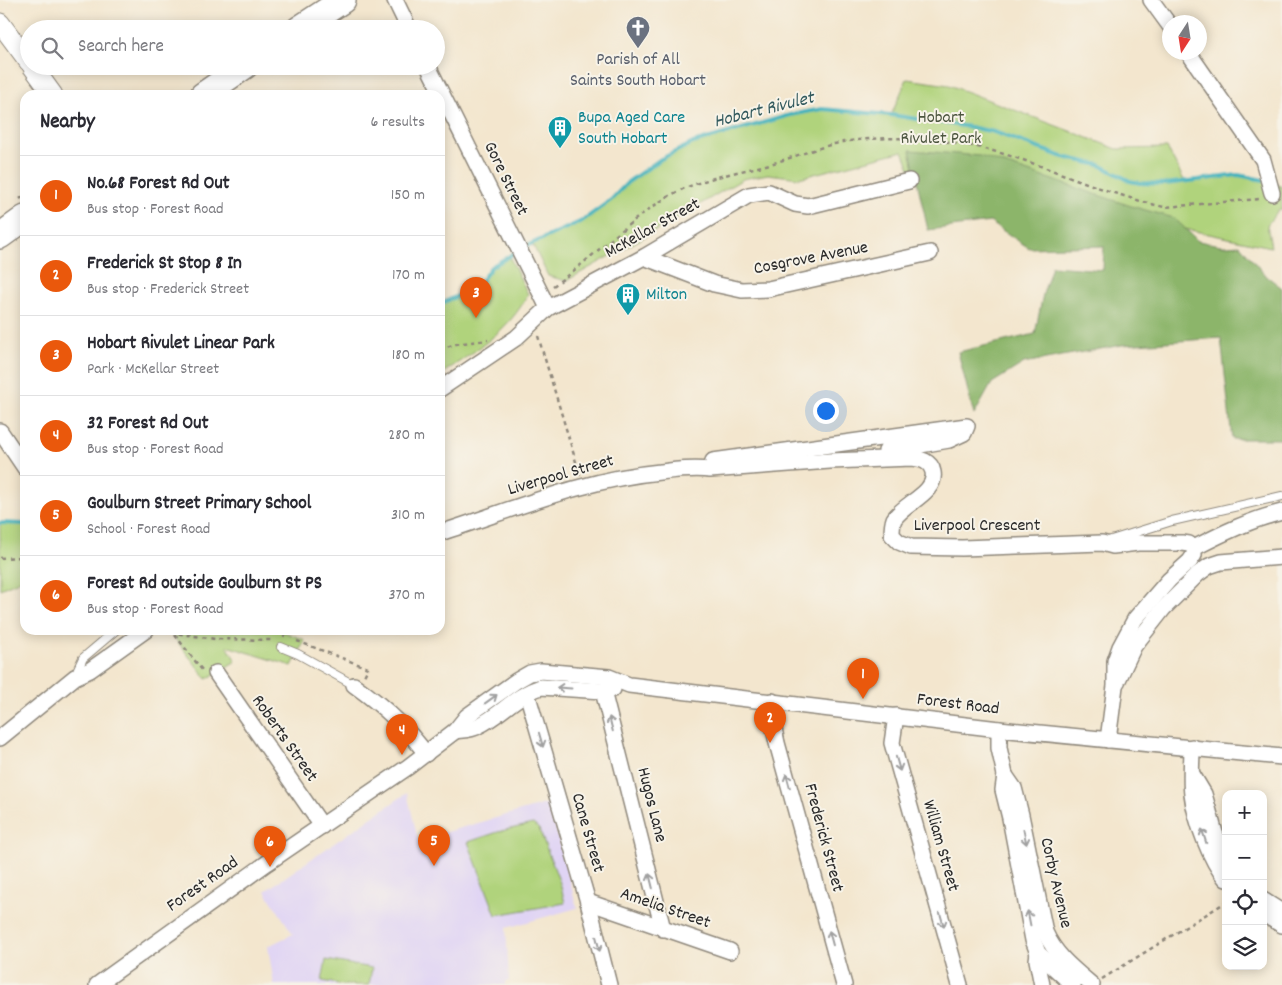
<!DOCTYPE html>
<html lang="en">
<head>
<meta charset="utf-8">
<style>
  :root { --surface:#fff; --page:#f2f2f3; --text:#2b2b33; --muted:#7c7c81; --line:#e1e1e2; --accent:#ea580c }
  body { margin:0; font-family:Dekko,sans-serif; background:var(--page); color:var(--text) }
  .controls { position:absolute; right:15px; bottom:15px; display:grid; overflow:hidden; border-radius:10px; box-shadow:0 2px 12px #0003 }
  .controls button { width:45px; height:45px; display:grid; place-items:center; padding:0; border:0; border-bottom:1px solid var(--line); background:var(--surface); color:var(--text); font:25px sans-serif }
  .compass { position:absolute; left:1162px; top:15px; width:45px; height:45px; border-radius:50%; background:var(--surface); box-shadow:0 2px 12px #0003; rotate:192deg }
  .you { position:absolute; left:825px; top:410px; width:18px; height:18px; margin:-12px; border:4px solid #fff; border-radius:50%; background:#1a73e8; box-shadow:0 0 0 8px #1a73e833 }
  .badge { display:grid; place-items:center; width:32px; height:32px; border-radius:50%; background:var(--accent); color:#fff; font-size:16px; font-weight:700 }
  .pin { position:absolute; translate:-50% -41px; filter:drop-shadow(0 1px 2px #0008) }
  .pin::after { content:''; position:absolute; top:26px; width:18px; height:15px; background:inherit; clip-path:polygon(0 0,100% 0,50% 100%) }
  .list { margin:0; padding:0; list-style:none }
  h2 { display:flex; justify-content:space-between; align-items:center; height:65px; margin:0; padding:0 20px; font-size:21px }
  h2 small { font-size:16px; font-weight:400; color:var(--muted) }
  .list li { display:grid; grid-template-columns:32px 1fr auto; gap:15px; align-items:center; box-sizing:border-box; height:80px; padding:0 20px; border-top:1px solid var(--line) }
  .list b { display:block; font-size:19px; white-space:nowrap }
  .list p { margin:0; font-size:16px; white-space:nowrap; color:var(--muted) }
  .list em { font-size:16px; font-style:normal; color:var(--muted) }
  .icon { flex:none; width:28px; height:28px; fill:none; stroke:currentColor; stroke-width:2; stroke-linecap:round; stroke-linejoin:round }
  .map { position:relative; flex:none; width:1282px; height:985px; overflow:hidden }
  .search { position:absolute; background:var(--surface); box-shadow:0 2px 12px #0003; left:20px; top:20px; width:425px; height:55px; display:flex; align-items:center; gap:12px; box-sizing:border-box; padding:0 18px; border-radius:28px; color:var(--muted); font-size:19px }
  .panel { position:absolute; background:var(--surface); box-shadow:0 2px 12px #0003; left:20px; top:90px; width:425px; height:545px; border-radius:15px }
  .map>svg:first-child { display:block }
  .built { fill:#e0d4f4 }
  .green { fill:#b0d37b; stroke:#6e7f53 }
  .forest { fill:#8cb56b; stroke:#5c704b }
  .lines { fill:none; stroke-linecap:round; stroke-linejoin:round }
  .stream { stroke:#43b2bd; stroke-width:4 }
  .service-casing { stroke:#8f887c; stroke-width:10 }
  .minor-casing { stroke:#8f887c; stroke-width:18 }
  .tertiary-casing { stroke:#8f887c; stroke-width:21 }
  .trunk-casing { stroke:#8f887c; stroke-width:28 }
  .path { stroke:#8f887c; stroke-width:2.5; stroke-dasharray:4 4; stroke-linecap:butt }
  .service { stroke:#fff; stroke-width:8 }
  .minor { stroke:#fff; stroke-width:15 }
  .tertiary { stroke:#fff; stroke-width:19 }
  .trunk { stroke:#fff; stroke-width:25 }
  .oneway { stroke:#a0a0a0 }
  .labels { text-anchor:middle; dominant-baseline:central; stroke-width:4; stroke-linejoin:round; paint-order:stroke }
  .worship-label { font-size:18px; fill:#5b616d; stroke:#f7f3e8 }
  .culture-label { font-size:18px; fill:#0d838f; stroke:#f7f3e8; text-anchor:start }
  .park-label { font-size:18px; fill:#4c553f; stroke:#f7f3e8 }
  .street-label { font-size:18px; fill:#2b2b2b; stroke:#f7f3e8 }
  .water-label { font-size:19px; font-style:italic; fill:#335a5e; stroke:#f7f3e8 }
</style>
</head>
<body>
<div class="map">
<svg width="1282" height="985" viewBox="0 0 1282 985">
  <rect width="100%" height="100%" fill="#f7f3e8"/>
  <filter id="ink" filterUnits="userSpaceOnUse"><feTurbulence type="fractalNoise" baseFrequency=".02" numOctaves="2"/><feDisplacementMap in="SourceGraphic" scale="10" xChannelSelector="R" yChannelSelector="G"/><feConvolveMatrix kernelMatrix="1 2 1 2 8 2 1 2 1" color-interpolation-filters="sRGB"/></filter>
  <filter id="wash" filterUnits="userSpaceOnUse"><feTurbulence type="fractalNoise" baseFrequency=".0096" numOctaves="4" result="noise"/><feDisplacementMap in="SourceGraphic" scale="20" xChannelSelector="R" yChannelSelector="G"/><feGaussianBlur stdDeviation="1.12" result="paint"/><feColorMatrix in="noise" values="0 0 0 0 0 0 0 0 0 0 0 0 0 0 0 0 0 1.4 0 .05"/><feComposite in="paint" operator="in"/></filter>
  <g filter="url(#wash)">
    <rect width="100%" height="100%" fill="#f3e6ce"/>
    <!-- built -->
    <polygon class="built" points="407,793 418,840 549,803 577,908 506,928 509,981 505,981 505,985 274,985 268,946 293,934 265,891"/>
    <!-- green -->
    <g class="green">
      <path d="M 907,79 L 949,85 L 1117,149 L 1167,148 L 1185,182 C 1224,177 1244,169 1282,187 L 1282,210 L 1279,209 L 1267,225 L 1271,247 L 1066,204 L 994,173 L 911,171 L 903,151 L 799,178 L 768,174 L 743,179 L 641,239 L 566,281 L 548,276 L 532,243 L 582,221 L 611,200 L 628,182 L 661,159 L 693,143 L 790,115 L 822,109 L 891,115 Z"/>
      <path d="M 509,256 L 528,294 C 510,331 473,352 440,375 L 440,304 L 477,287 L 491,267 Z"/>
      <polygon points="0,523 25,524 25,578 0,589"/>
      <polygon points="168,630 279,630 305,640 292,666 227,646 236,661 207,679"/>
      <polygon points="533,824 539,829 560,883 565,903 496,915 468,842 501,831"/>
      <polygon points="326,960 372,968 369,985 343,985 322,981"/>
    </g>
    <!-- forest -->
    <polygon class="forest" points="910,150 980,156 1131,206 1174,218 1198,241 1226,246 1240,245 1264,274 1282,288 1282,439 1232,439 1221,338 1122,345 1024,363 992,383 974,415 958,352 1035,334 1043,294 1052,266 1103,270 1104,246 1029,248 990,222 928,230"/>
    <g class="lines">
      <!-- stream -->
      <g class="stream">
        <polyline points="522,248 582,221 611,200 628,182 661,159 693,143 790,115 822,109 891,115 970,127 994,132 1063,157 1100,165 1130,181 1140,183 1165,184 1238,175 1264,180"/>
        <polyline points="440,304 477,287 491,267 516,252"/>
        <polyline points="0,523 25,524"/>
      </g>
    </g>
  </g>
  <g filter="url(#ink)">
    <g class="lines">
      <defs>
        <g id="service">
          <polyline points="1108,541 1172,521 1282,496"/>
          <polyline points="281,647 298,654 354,685"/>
          <polyline points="75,675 83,658 116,630"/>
        </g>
        <g id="minor">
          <polyline points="395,0 409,29"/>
          <polyline points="1151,0 1170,26"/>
          <polyline points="1188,52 1263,160 1272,193"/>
          <polyline points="428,66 548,308"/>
          <polyline points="644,257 714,284 742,290 768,289 930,253"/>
          <polyline points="440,389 516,338 548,308 644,257 749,195 769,192 795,204 808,206 909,181"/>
          <polyline points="0,431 25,468"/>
          <polyline points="713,461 967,426 964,433 949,440 886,451"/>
          <path d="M 440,533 C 512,510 584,479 660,472 C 677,470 693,468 710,470 L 830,461 L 912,458 C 921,459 931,461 933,472 C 937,493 904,503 894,519 C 892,524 892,529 892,535 L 899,542 L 911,547 L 962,548 L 1102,543 L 1113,546 L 1138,543 L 1182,543 L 1189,544 L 1194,548 L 1194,555 L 1190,561 L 1169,580 L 1135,619 L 1120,647 L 1115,661 L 1115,686 L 1108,740"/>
          <path d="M 1194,548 C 1223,533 1250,520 1282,512"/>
          <polyline points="216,673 322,826"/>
          <polyline points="1117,682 1134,646 1163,609 1198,574 1209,566 1221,562 1282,557"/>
          <path d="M 354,685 C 382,705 406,726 426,754"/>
          <polyline points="603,691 663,929"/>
          <polyline points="527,693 588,902 609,985"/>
          <polyline points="772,701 773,724 777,743 844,985"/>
          <polyline points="896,716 892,743 960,985"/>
          <polyline points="999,729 999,748 1005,775 1003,790 1010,818 1033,940 1038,953 1073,985"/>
          <path d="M 455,731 C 462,730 472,730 478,726 C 501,715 515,695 541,687 L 603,691 L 613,689"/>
          <polyline points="0,738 75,677 90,670 146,630"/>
          <path d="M 1192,747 C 1192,763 1190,779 1192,794 C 1195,819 1210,860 1226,879"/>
          <polyline points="1192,774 1204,794 1215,833 1226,857"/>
          <path d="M 1005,775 L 1014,788 L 1021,815 L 1045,932 C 1055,955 1073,969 1092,985"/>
          <polyline points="1263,900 1282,912"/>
          <polyline points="588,902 730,951"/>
          <polyline points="1263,914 1282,925"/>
          <polyline points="1038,953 1037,960 1042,985"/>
          <polyline points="97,985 267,863 408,767 455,731 467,716 516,681 530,673 541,671 609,677 629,685 999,729 1282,757"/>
        </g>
        <g id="tertiary">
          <polyline points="0,23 29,62"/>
          <polyline points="32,66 53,95"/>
        </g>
        <g id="trunk">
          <polyline points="299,29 343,0"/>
          <polyline points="203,95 245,66"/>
          <polyline points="0,236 25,218"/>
        </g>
      </defs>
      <!-- service casing -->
      <use href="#service" class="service-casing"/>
      <!-- minor casing -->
      <use href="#minor" class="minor-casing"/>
      <!-- tertiary casing -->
      <use href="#tertiary" class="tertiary-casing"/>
      <!-- trunk casing -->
      <use href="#trunk" class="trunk-casing"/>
      <!-- path -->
      <g class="path">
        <polyline points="20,199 25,195"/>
        <path d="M 553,286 C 592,259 625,223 666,198 C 695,180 730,174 762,166 C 792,159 820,145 850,141 C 892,135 952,139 993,151 C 1034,162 1074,179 1114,193 C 1131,198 1148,204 1165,207 L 1260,199"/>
        <polyline points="538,336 580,475"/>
        <polyline points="440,349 456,344 488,340"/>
        <polyline points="0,558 25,557"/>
        <polyline points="172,630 175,633 215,639 273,640"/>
        <polyline points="268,630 285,636"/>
        <polyline points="175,635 202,670"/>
        <polyline points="297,641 368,668 364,676"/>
        <polyline points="1102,979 1226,902"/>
      </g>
      <!-- service -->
      <use href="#service" class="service"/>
      <!-- minor -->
      <use href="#minor" class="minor"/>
      <!-- tertiary -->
      <use href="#tertiary" class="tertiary"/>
      <!-- trunk -->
      <use href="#trunk" class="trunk"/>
    </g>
    <!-- one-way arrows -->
    <defs><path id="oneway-shaft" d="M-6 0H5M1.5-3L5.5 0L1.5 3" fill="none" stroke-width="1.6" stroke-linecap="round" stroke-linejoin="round" transform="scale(1.25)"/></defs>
    <g class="oneway">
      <use href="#oneway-shaft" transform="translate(564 688) rotate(-176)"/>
      <use href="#oneway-shaft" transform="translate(491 699) rotate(-36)"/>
      <use href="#oneway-shaft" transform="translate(611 724) rotate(-104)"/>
      <use href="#oneway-shaft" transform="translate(541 740) rotate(74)"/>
      <use href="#oneway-shaft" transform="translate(898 764) rotate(74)"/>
      <use href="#oneway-shaft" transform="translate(788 781) rotate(-105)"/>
      <use href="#oneway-shaft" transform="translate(1204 836) rotate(-108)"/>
      <use href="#oneway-shaft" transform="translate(1025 837) rotate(78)"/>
      <use href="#oneway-shaft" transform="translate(651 881) rotate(-104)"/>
      <use href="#oneway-shaft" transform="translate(1029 918) rotate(-101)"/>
      <use href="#oneway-shaft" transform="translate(942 920) rotate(74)"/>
      <use href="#oneway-shaft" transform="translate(831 938) rotate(-105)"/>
      <use href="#oneway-shaft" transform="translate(598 944) rotate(76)"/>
    </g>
  </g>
  <!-- icons -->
  <defs>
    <symbol id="church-pin" viewBox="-11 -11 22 30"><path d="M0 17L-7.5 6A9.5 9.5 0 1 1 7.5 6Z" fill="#6b7280" stroke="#f7f3e8"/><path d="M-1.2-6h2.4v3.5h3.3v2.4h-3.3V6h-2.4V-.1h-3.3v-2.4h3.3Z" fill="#fff"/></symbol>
    <symbol id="building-pin" viewBox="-11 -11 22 30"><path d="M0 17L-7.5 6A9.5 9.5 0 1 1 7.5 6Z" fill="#0f9aa8" stroke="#f7f3e8"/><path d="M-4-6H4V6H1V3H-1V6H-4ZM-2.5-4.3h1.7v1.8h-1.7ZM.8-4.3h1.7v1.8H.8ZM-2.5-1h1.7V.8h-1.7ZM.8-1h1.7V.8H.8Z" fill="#fff"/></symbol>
  </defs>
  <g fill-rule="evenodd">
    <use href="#church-pin" x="624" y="14" width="28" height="38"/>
    <use href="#building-pin" x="546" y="114" width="28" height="38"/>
    <use href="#building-pin" x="614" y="281" width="28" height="38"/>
  </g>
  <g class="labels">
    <!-- worship labels -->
    <g class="worship-label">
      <text x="638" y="60">Parish of All<tspan x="638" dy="21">Saints South Hobart</tspan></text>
    </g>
    <!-- culture labels -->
    <g class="culture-label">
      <text x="578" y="118">Bupa Aged Care<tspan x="578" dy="21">South Hobart</tspan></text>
      <text x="646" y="295">Milton</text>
    </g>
    <!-- park labels -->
    <g class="park-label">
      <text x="941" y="118">Hobart<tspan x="941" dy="21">Rivulet Park</tspan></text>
    </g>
    <!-- street labels -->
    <g class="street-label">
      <text transform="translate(505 179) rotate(64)">Gore Street</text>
      <text transform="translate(653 229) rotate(-29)">McKellar Street</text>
      <text transform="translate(811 259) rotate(-11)">Cosgrove Avenue</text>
      <text transform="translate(561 476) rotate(-16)">Liverpool Street</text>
      <text x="977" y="526">Liverpool Crescent</text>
      <text transform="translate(958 705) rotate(7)">Forest Road</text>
      <text transform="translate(284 739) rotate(55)">Roberts Street</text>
      <text transform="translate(651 805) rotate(76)">Hugos Lane</text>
      <text transform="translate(587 833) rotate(74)">Cane Street</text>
      <text transform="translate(823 838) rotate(75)">Frederick Street</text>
      <text transform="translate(940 846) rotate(74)">William Street</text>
      <text transform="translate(1055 883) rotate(77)">Corby Avenue</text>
      <text transform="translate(203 885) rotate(-35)">Forest Road</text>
      <text transform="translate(665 909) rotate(19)">Amelia Street</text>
    </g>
    <!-- water labels -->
    <g class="water-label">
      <text transform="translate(764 111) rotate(-14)">Hobart Rivulet</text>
    </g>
  </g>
</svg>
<div class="controls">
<button>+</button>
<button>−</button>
<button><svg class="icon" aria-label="locate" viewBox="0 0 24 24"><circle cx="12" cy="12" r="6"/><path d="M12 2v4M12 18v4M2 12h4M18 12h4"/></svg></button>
<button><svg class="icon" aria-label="layers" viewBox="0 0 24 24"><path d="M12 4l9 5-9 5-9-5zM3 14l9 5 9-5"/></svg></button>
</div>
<svg class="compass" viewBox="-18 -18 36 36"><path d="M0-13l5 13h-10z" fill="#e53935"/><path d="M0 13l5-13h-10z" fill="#7c7c81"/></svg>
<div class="you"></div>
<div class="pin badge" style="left:863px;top:699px">1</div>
<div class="pin badge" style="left:770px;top:743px">2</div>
<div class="pin badge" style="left:476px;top:318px">3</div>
<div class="pin badge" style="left:402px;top:755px">4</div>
<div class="pin badge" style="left:434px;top:866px">5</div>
<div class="pin badge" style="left:270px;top:867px">6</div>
<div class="search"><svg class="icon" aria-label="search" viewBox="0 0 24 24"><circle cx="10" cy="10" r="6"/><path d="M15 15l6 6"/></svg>Search here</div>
<section class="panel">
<h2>Nearby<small>6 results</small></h2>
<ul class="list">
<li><span class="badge">1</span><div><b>No.68 Forest Rd Out</b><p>Bus stop · Forest Road</p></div><em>150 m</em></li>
<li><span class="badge">2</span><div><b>Frederick St Stop 8 In</b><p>Bus stop · Frederick Street</p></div><em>170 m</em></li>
<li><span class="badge">3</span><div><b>Hobart Rivulet Linear Park</b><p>Park · McKellar Street</p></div><em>180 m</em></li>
<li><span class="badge">4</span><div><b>32 Forest Rd Out</b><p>Bus stop · Forest Road</p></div><em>280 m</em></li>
<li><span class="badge">5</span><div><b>Goulburn Street Primary School</b><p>School · Forest Road</p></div><em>310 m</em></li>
<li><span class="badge">6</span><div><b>Forest Rd outside Goulburn St PS</b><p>Bus stop · Forest Road</p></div><em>370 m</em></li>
</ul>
</section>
</div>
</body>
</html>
